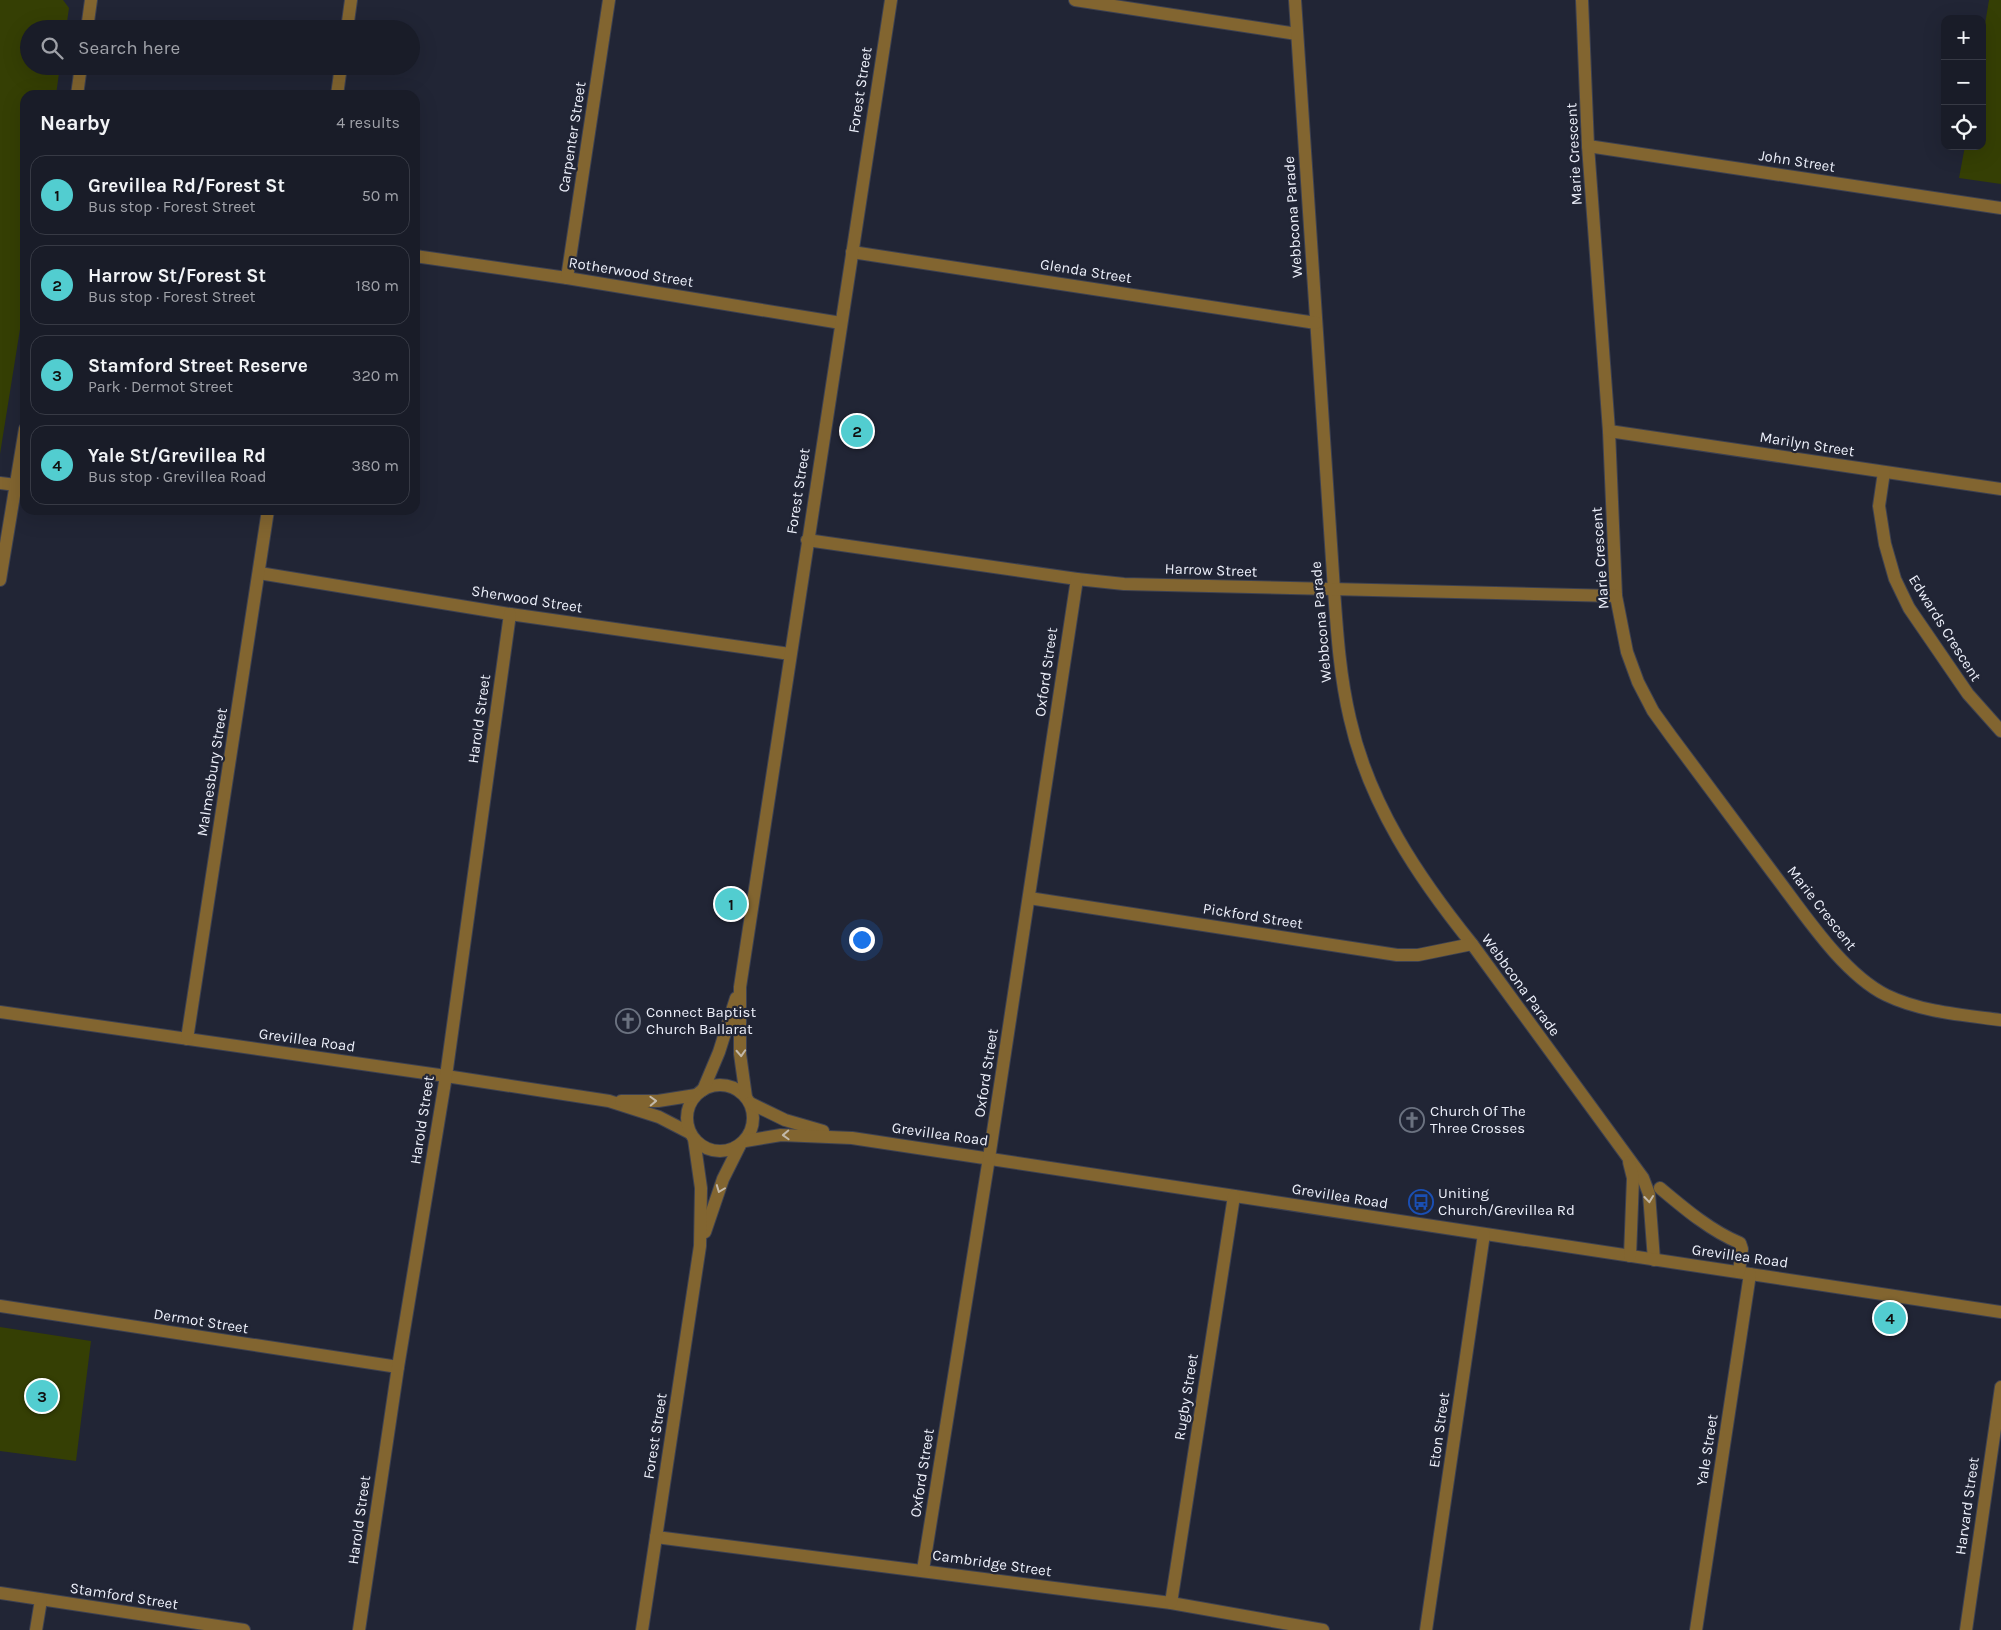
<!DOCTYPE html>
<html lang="en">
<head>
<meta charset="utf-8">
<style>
  :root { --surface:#191c28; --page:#262934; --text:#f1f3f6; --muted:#9fa1a8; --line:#373a45; --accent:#52cdd0 }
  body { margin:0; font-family:Karla,sans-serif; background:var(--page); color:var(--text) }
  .controls { position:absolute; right:15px; top:15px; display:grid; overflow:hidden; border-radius:10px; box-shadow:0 5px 20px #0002 }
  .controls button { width:45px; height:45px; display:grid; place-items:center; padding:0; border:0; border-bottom:1px solid var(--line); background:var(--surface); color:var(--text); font:25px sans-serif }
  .you { position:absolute; left:861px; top:939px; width:18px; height:18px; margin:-12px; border:4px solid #fff; border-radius:50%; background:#1a73e8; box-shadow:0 0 0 8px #1a73e833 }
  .badge { display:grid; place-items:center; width:32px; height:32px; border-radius:50%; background:var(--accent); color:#111; font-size:16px; font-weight:700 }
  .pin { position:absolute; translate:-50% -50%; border:2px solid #fff; box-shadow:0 1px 5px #0006 }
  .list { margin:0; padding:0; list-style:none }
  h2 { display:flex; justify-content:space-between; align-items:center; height:65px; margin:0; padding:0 20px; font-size:21px }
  h2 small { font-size:16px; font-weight:400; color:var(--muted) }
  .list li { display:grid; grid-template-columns:32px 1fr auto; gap:15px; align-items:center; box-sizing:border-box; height:80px; margin:0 10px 10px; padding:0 10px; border:1px solid var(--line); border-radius:15px }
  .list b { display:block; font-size:19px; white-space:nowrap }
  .list p { margin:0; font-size:16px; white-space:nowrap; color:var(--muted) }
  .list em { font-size:16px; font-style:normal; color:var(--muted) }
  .icon { flex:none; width:28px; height:28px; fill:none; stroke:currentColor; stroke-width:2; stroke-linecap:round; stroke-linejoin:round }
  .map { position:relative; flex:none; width:2001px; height:1630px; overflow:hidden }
  .search { position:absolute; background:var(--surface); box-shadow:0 5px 20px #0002; left:20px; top:20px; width:400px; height:55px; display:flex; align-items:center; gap:12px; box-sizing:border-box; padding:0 18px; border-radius:28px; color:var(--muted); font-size:19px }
  .panel { position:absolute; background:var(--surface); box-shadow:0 5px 20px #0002; left:20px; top:90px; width:400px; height:425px; border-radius:15px }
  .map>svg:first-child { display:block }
  .green { fill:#353f04 }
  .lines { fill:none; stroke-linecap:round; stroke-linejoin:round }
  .minor-casing { stroke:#3d4151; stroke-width:14 }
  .minor { stroke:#826530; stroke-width:12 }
  .oneway { stroke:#c2b8a9 }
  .labels { text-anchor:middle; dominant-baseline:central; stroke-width:4.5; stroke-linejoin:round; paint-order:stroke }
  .street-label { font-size:15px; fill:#eceffa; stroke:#212535 }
  .poi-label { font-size:15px; fill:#eceffa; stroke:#212535; text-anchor:start }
</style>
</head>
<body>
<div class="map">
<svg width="2001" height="1630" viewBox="0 0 2001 1630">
  <rect width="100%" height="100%" fill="#212535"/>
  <!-- green -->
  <g class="green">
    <polygon points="0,0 63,0 69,8 66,29 29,29 29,66 60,66 56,95 25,95 25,298 0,454"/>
    <polygon points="1989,0 2001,0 2001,184 1959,178 1965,146 1982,146 1982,42"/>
    <polygon points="0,1327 91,1341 76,1461 0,1451"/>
  </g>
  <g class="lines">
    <defs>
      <g id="minor">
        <polyline points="1075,0 1297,34"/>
        <path d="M 1295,0 L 1334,590 C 1337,633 1340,677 1350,719 C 1369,804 1418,877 1472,944 L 1643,1178 L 1649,1194 L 1654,1260"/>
        <path d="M 1582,0 L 1588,146 L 1609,431 L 1616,596 L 1627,652 L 1638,682 L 1653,711 L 1671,736 C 1705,781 1739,827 1773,873 C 1803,912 1842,973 1886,995 C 1921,1012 1963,1015 2001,1020"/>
        <polyline points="87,29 91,0"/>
        <polyline points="347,29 351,0"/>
        <polyline points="77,95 81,66"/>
        <polyline points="337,95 341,66"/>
        <polyline points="1588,146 2001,208"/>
        <polyline points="852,252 1316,323"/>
        <polyline points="415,256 567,278 841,323"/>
        <polyline points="567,278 609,0"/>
        <polyline points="1609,431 2001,489"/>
        <polyline points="1884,472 1879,506 1885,544 1895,579 1909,608 1968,694 2001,731"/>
        <polyline points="0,483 16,485"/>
        <polyline points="807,540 1077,579 1124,584 1616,596"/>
        <polyline points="259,573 510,614 790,654"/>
        <polyline points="0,580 25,429"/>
        <polyline points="1029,898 1397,955 1418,955 1472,944"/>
        <polyline points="0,1012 446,1076 609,1101 659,1117 690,1133"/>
        <polyline points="187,1039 268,510"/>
        <circle cx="720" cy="1118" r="33"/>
        <polyline points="703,1090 719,1052 736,998"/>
        <polyline points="746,1097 740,1054 740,987 891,0"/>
        <polyline points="621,1101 658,1101 696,1095"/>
        <polyline points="750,1103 785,1120 823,1131"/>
        <polyline points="745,1141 781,1135 852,1138 2001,1312"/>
        <polyline points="1629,1162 1633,1178 1630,1256"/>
        <path d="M 1660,1188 C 1685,1209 1711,1231 1740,1243 L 1742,1249 L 1739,1272"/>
        <polyline points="705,1232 723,1179 740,1145"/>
        <polyline points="0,1306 398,1367"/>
        <polyline points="656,1537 1171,1603 1323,1630"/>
        <polyline points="923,1570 989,1158 1077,579"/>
        <polyline points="0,1593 244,1630"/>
        <polyline points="1171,1603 1234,1196"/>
        <polyline points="36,1630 41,1600"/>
        <polyline points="359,1630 398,1367 446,1076 510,614"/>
        <polyline points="642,1630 700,1246 701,1188 694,1139"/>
        <polyline points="1426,1630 1484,1234"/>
        <polyline points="1696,1630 1750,1274"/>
        <polyline points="1966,1630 2001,1387"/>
      </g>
    </defs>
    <!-- minor casing -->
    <use href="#minor" class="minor-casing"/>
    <!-- minor -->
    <use href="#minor" class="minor"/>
  </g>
  <!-- one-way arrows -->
  <defs><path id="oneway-chevron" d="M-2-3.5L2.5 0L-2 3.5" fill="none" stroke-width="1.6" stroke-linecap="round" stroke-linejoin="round" transform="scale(1.25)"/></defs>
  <g class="oneway">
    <use href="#oneway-chevron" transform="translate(741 1053) rotate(87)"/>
    <use href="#oneway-chevron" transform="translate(653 1101) rotate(-2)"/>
    <use href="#oneway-chevron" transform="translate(786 1135) rotate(178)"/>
    <use href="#oneway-chevron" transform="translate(720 1189) rotate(111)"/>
    <use href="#oneway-chevron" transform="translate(1649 1199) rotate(84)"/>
  </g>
  <!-- icons -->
  <defs>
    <symbol id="church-ring" viewBox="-11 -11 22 22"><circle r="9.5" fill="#212535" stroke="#6b7280" stroke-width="1.5"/><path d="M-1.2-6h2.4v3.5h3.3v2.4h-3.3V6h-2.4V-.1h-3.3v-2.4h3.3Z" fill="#6b7280"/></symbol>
    <symbol id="bus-ring" viewBox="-11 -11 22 22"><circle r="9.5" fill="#212535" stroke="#1a4fb4" stroke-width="1.5"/><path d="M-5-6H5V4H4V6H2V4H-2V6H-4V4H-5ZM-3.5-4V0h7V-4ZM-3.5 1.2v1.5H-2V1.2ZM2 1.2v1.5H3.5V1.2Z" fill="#1a4fb4"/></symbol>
  </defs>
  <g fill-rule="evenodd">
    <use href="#church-ring" x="614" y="1007" width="28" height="28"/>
    <use href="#church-ring" x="1398" y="1106" width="28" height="28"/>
    <use href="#bus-ring" x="1407" y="1188" width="28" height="28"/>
  </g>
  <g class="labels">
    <!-- street labels -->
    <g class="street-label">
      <text transform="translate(860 90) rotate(-81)">Forest Street</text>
      <text transform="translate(572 137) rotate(-81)">Carpenter Street</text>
      <text transform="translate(1574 154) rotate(-93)">Marie Crescent</text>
      <text transform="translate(1797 161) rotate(9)">John Street</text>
      <text transform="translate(1293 217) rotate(-94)">Webbcona Parade</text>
      <text transform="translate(1086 271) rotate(9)">Glenda Street</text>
      <text transform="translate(631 272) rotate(9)">Rotherwood Street</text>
      <text transform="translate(1807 444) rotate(9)">Marilyn Street</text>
      <text transform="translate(798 491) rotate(-81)">Forest Street</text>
      <text transform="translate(1600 558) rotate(-94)">Marie Crescent</text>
      <text transform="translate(1211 570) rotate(2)">Harrow Street</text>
      <text transform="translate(527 599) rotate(9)">Sherwood Street</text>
      <text transform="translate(1321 622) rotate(-95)">Webbcona Parade</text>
      <text transform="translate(1945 628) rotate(58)">Edwards Crescent</text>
      <text transform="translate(1046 672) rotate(-82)">Oxford Street</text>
      <text transform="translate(479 719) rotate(-82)">Harold Street</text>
      <text transform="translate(212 772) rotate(-81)">Malmesbury Street</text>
      <text transform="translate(1822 908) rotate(52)">Marie Crescent</text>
      <text transform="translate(1253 916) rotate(9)">Pickford Street</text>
      <text transform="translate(1521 985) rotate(54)">Webbcona Parade</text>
      <text transform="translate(307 1040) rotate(8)">Grevillea Road</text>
      <text transform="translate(986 1073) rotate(-81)">Oxford Street</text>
      <text transform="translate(422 1120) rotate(-81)">Harold Street</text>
      <text transform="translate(940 1134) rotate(8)">Grevillea Road</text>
      <text transform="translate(1340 1196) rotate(9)">Grevillea Road</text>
      <text transform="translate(1740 1256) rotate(8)">Grevillea Road</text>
      <text transform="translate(201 1321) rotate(9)">Dermot Street</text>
      <text transform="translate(1186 1397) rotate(-81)">Rugby Street</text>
      <text transform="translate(1439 1430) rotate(-82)">Eton Street</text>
      <text transform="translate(655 1436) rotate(-81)">Forest Street</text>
      <text transform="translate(1707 1450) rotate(-81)">Yale Street</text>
      <text transform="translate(922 1473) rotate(-81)">Oxford Street</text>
      <text transform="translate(1967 1506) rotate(-82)">Harvard Street</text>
      <text transform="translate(359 1520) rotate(-82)">Harold Street</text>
      <text transform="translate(992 1563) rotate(8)">Cambridge Street</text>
      <text transform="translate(124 1596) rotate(9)">Stamford Street</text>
    </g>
    <!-- poi labels -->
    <g class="poi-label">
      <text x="646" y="1012">Connect Baptist<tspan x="646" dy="17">Church Ballarat</tspan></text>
      <text x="1430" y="1111">Church Of The<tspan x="1430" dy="17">Three Crosses</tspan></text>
      <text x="1438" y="1193">Uniting<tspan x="1438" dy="17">Church/Grevillea Rd</tspan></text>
    </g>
  </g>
</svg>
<div class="controls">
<button>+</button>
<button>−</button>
<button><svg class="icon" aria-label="locate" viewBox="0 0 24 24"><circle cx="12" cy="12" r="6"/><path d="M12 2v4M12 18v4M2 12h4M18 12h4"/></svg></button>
</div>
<div class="you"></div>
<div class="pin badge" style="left:731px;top:904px">1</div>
<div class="pin badge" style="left:857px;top:431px">2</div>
<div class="pin badge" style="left:42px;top:1396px">3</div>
<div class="pin badge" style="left:1890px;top:1318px">4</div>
<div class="search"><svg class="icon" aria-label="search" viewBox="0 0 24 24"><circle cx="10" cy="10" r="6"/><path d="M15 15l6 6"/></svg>Search here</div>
<section class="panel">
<h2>Nearby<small>4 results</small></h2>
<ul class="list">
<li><span class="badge">1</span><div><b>Grevillea Rd/Forest St</b><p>Bus stop · Forest Street</p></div><em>50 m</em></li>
<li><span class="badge">2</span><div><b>Harrow St/Forest St</b><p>Bus stop · Forest Street</p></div><em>180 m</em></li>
<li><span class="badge">3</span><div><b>Stamford Street Reserve</b><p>Park · Dermot Street</p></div><em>320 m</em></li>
<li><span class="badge">4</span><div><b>Yale St/Grevillea Rd</b><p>Bus stop · Grevillea Road</p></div><em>380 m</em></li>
</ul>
</section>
</div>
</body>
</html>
